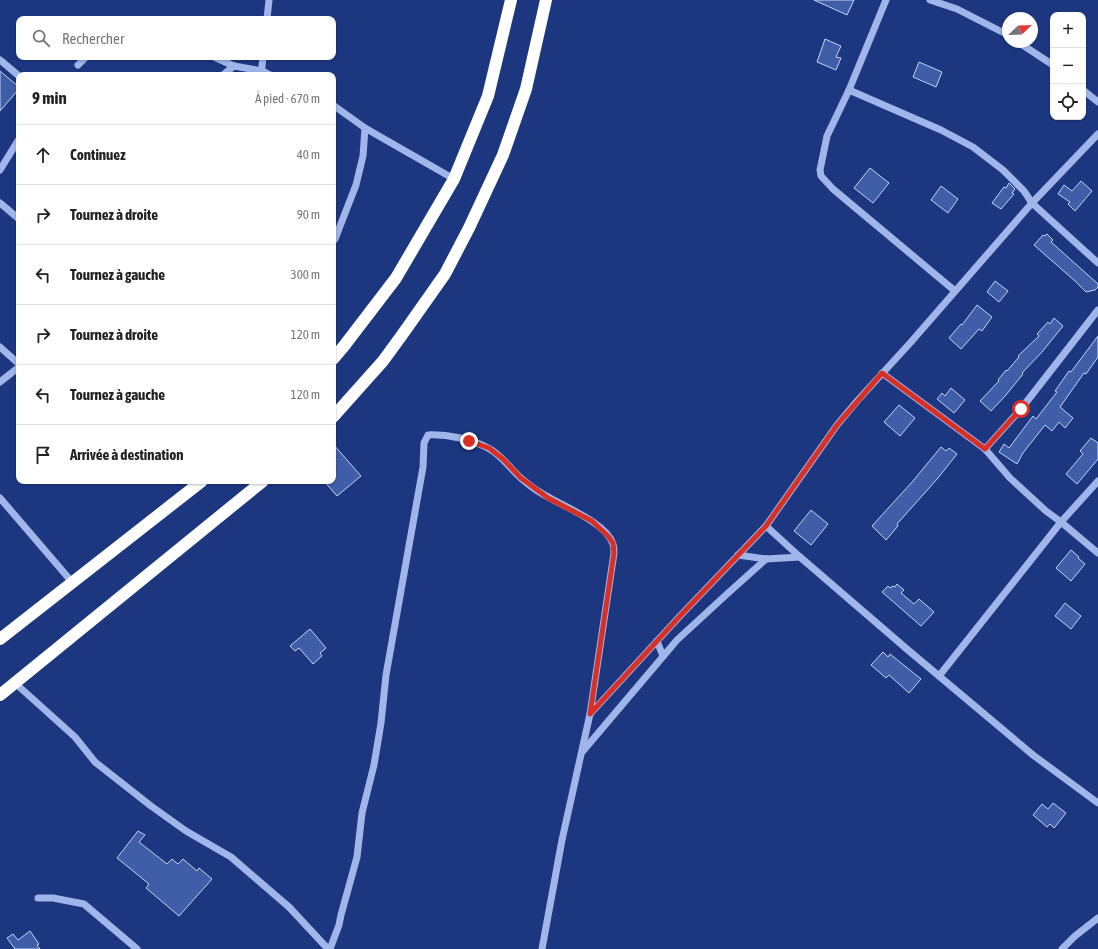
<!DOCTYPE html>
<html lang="fr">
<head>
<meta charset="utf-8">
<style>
  :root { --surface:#fff; --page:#f2f2f2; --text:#222; --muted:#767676; --line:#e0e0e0 }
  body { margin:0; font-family:"Asap Condensed",sans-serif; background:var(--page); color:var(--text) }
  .controls { position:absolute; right:12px; top:12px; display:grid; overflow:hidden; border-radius:8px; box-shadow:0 1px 3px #0004 }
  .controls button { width:36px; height:36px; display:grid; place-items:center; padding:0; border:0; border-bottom:1px solid var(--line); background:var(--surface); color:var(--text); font:20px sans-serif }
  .compass { position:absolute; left:1002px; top:12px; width:36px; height:36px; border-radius:50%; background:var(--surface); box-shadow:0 1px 3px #0004; rotate:67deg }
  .stop { position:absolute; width:12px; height:12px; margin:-9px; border:3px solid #d93025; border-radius:50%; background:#fff }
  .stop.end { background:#d93025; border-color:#fff; box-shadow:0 1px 4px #0008 }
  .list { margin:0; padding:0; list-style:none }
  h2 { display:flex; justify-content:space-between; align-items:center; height:52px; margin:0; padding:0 16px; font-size:17px }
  h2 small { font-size:13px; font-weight:400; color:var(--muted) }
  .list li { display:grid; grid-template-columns:26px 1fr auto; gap:12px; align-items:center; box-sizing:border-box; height:60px; padding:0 16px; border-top:1px solid var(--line) }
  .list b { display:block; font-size:15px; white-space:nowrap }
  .list em { font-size:13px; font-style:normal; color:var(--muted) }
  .icon { flex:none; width:22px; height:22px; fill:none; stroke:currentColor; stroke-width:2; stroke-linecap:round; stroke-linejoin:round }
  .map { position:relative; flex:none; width:1098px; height:949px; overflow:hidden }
  .search { position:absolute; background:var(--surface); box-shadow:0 1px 3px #0004; left:16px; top:16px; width:320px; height:44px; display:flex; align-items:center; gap:10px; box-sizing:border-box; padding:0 14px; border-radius:8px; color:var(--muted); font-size:15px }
  .panel { position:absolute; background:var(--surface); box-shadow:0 1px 3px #0004; left:16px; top:72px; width:320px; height:412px; border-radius:8px }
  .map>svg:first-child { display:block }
  .building { fill:#405da7; stroke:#c4d3f7 }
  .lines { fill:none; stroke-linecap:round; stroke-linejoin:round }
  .minor { stroke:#a0b5e9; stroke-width:7 }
  .highway { stroke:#fff; stroke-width:12 }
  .route { stroke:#d93025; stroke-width:5 }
</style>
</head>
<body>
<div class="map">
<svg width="1098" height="949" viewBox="0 0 1098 949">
  <rect width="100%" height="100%" fill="#1c377f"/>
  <!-- building -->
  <g class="building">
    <polygon points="814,0 854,0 847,15"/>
    <polygon points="825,39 841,46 836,57 841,58 836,70 817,62"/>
    <polygon points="919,62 942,72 936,87 913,77"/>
    <polygon points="0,71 19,87 19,89 0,111"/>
    <polygon points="870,168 889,183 873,203 854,188"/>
    <polygon points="1081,181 1092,191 1075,211 1068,204 1070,202 1058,194 1064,185 1072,191"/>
    <polygon points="1009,183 1015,189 1012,193 1014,194 1001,209 992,203 1004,187 1006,188"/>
    <polygon points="941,186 958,199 948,213 931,200"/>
    <polygon points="1047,234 1053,240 1051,242 1098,284 1098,287 1095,290 1086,292 1075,281 1034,245 1043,235 1044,236"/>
    <polygon points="995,281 1008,291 999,302 987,292"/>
    <polygon points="977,305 992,317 982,331 979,329 961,349 949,338 961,324 962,325"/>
    <polygon points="1054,318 1063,326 1042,352 1022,373 1023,374 1006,395 991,411 980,401 999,381 998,380 1006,370 1007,371 1019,357 1018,356 1039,336 1037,334 1048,322 1050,324"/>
    <polygon points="1098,336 1098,357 1086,374 1084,373 1060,407 1073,418 1065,428 1059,422 1052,431 1045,425 1023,453 1017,464 999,452 1004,444 1009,448 1033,416 1036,419 1057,392 1055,391 1069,371 1071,372"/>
    <polygon points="951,388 965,400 954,413 937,399 942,393 945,396"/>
    <polygon points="899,405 915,418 900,436 884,422"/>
    <polygon points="1091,438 1098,443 1098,459 1077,484 1066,474 1083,454 1080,451"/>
    <polygon points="333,444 361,476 337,496 324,481 333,481"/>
    <polygon points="941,447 946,451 949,448 957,454 938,478 897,524 898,526 886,540 872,526 913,481"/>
    <polygon points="811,510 828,524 811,545 794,531"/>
    <polygon points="1071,550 1079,557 1078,558 1085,564 1071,581 1056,568"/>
    <polygon points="897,584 904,590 901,593 914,604 919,599 934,612 921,626 882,592 888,586 890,588 893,586 895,587"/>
    <polygon points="1065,603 1081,616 1071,629 1055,616"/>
    <polygon points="310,629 326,648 320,653 322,656 313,664 299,648 295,651 290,646"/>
    <polygon points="883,652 888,657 890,654 921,679 909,693 889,675 886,678 871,665"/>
    <polygon points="1053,803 1066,813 1054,828 1050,824 1047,827 1033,815 1042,804 1048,809"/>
    <polygon points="138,831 145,835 139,842 167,864 172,859 178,864 183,859 197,871 199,868 212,879 179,916 146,888 149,884 117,858"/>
    <polygon points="30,931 39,944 37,945 40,949 15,949 7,938 13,934 18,940"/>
  </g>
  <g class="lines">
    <!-- minor -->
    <g class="minor">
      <polyline points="886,0 849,90 827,136 820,170 821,176 833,189 955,291"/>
      <polyline points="930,0 957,9 1008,35"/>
      <polyline points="267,19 269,0"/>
      <polyline points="1018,42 1053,65"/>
      <polyline points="214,57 234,66 262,71 270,75"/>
      <polyline points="0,60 19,76"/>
      <polyline points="78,65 86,57"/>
      <polyline points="223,75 234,66"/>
      <polyline points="261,75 263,57"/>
      <polyline points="849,90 941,130 973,147 1003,170 1024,191 1032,203 1098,134"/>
      <polyline points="1083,90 1098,102"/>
      <polyline points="333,105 365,128 363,156 356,185 335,239 333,241"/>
      <polyline points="365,128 454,179"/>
      <polyline points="0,170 19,139"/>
      <polyline points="0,203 19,219"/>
      <polyline points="0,347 19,364"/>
      <polyline points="882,373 985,449 1010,478 1046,511 1061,522 1098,553"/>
      <polyline points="0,382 19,367"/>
      <polyline points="985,449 1021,409 1098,310"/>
      <polyline points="0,498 72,582"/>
      <polyline points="766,526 837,425 858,400 911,342 1032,203 1098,263"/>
      <polyline points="738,555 766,559 800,557"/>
      <polyline points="657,641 663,656"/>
      <polyline points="939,676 1061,522 1098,481"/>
      <polyline points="15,683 75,737 95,762 151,806 186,831 231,857 289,907 328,949"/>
      <polyline points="590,714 680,616 766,526 800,557 908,650 1033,755 1098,803"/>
      <polyline points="583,751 677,640 727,594 766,559"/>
      <polyline points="38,898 53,898 84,904 137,949"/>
      <path d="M 330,949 L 339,925 L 341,915 L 357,857 L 362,813 L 374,765 L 381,723 L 386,675 L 423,467 L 424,443 L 428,435 C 447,434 471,439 488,448 C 502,455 510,469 522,479 C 530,486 540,493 550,498 C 567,508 607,524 613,544 C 614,547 614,550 614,553 L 590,714 L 562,840 L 542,949"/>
      <polyline points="1062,949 1075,936 1098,918"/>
    </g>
    <!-- highway -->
    <g class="highway">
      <polyline points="333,359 344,346 396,278 454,179 488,96 511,0"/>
      <polyline points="333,417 383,361 402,335 445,274 469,228 503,155 526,89 546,0"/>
      <polyline points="0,639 202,481"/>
      <polyline points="0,695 263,481"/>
    </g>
  </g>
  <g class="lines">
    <!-- route -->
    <polyline class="route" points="469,441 489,448 503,459 521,478 548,498 592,521 608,536 613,543 614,553 590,714 680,616 766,526 837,425 882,373 985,449 1021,409"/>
  </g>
</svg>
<div class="controls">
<button>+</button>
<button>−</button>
<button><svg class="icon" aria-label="locate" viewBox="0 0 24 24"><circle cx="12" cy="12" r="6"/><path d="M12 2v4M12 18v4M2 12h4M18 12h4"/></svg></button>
</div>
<svg class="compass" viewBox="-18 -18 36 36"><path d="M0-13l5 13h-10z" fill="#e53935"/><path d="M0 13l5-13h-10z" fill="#767676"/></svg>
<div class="stop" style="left:1021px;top:409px"></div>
<div class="stop end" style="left:469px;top:441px"></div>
<div class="search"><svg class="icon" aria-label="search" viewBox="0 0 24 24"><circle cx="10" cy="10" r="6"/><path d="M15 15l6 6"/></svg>Rechercher</div>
<section class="panel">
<h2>9 min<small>À pied · 670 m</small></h2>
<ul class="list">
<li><svg class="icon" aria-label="ahead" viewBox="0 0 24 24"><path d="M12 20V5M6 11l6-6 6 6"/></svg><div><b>Continuez</b></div><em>40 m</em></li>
<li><svg class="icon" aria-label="right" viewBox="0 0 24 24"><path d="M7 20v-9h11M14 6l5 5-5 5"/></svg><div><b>Tournez à droite</b></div><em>90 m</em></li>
<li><svg class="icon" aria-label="left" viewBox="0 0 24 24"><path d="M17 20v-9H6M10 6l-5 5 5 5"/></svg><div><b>Tournez à gauche</b></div><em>300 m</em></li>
<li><svg class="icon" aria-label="right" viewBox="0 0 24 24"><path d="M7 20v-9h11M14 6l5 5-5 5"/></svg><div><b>Tournez à droite</b></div><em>120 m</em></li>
<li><svg class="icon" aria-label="left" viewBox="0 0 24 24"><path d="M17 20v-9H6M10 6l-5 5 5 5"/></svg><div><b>Tournez à gauche</b></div><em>120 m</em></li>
<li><svg class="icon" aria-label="arrive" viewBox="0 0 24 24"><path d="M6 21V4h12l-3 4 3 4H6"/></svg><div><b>Arrivée à destination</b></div></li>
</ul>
</section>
</div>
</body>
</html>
